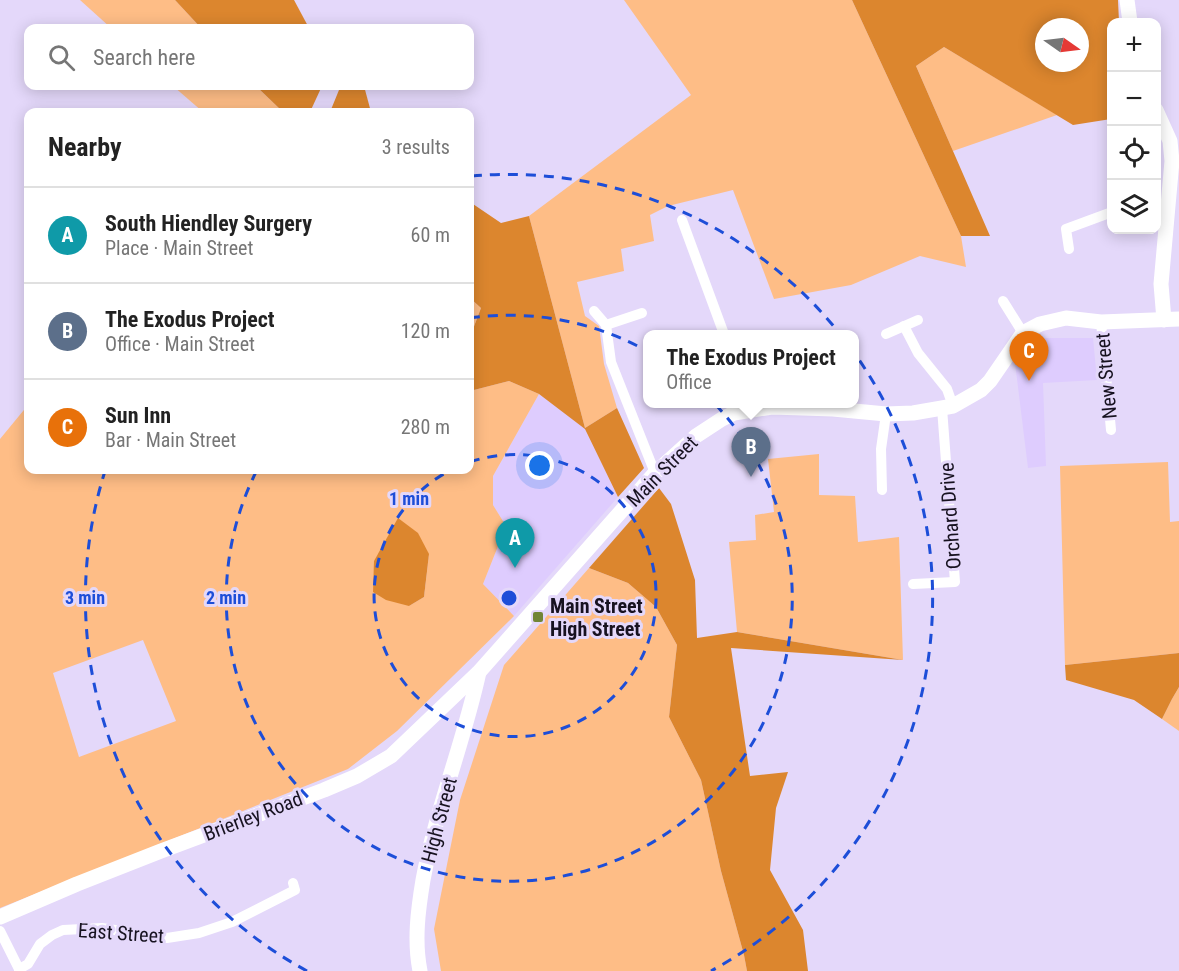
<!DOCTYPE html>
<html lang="en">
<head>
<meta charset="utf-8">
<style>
  :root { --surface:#fff; --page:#f2f2f2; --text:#222; --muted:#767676; --line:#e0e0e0; --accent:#db2777 }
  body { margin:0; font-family:"Roboto Condensed",sans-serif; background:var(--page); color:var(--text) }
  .controls { position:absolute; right:18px; top:18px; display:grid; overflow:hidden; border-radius:12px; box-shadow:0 3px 15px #0003 }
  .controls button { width:54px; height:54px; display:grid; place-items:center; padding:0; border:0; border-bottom:2px solid var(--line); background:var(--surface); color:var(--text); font:30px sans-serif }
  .compass { position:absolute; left:1035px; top:18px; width:54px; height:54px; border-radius:50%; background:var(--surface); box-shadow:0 3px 15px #0003; rotate:104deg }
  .you { position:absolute; left:540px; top:466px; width:21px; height:21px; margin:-15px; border:4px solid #fff; border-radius:50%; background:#1a73e8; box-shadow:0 0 0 9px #1a73e833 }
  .badge { display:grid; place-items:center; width:39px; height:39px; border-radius:50%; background:var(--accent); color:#fff; font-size:20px; font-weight:700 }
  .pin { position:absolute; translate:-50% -50px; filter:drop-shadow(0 2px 3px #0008) }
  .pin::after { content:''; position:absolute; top:32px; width:21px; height:18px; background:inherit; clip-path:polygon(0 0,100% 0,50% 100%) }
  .popup { position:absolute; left:643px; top:330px; width:216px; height:78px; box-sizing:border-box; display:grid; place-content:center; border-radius:12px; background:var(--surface); filter:drop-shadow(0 2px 4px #0005); font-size:20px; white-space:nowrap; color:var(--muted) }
  .popup b { font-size:22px; color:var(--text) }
  .popup::after { content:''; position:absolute; left:50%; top:100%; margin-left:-12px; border:12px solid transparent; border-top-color:var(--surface) }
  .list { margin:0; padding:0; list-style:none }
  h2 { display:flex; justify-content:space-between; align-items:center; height:78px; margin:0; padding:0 24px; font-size:26px }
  h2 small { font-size:20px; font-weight:400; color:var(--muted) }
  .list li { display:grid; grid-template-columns:39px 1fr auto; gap:18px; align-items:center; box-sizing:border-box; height:96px; padding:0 24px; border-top:2px solid var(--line) }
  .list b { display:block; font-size:22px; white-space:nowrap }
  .list p { margin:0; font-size:20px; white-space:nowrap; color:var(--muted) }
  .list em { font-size:20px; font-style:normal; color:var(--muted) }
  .icon { flex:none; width:33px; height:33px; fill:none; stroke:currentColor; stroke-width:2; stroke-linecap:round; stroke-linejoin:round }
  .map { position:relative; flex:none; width:1179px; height:971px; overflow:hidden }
  .search { position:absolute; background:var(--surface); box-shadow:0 3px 15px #0003; left:24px; top:24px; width:450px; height:66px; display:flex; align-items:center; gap:15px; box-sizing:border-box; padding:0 21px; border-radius:12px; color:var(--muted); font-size:22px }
  .panel { position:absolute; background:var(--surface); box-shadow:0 3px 15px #0003; left:24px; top:108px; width:450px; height:366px; border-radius:12px }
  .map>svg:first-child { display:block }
  .built { fill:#deccfe }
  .green { fill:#febd86; fill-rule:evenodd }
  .forest { fill:#dc862e; fill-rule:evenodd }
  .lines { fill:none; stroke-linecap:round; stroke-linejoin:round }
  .street { stroke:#fff; stroke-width:10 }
  .secondary { stroke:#fff; stroke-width:15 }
  .ring { fill:none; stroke:#1d4ed8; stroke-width:3; stroke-dasharray:10 8 }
  .poi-dot { fill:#718536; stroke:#e4d8fa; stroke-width:2 }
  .labels { text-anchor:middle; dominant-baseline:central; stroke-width:6; stroke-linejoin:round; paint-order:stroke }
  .street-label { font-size:20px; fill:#171220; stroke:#e4d8fa }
  .poi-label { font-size:20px; font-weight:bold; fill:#171220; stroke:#e4d8fa; text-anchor:start }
  .centre { fill:#1d4ed8; stroke:#e4d8fa; stroke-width:3 }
  .ring-label { font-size:18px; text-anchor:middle; font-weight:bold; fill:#1d4ed8; stroke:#e4d8fa; stroke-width:6; stroke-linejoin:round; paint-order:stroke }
</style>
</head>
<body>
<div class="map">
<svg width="1179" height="971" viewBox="0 0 1179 971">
  <rect width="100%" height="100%" fill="#e4d8fa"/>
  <!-- built -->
  <g class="built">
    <polygon points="1040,338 1093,338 1097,380 1043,383 1046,466 1028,468 1015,363 1023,348"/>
    <polygon points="539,394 585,428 618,497 514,616 483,584 506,526 493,505 493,476"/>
  </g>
  <!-- green -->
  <g class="green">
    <polygon points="80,0 175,0 201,28 111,28"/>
    <polygon points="624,0 852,0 961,236 966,267 920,256 851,285 774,299 733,190 668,206 650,215 654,241 621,249 624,271 577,282 585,316 599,326 604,364 617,408 585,428 529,216 691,95"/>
    <polygon points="944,47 1057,115 953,151 916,66"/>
    <polygon points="173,86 256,86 283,112 203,112"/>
    <polygon points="470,298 481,308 470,337"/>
    <path d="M 509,381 L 539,394 L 493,476 L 493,505 L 506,526 L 483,584 L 514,616 L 397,731 L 348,769 L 0,908 L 0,439 L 28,405 L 28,470 L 470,470 L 470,391 ZM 429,554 L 424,597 L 409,606 ZM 143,640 L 176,721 L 79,757 L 53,673 Z"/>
    <polygon points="819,454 819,495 855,496 858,542 899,537 903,660 737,632 729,542 756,540 755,515 774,512 768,459"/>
    <polygon points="1168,462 1170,522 1179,521 1179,653 1065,665 1060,466"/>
    <polygon points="589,568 628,583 656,607 677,645 669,717 701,780 721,871 744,955 747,971 441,971 434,929 460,800 504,665"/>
    <polygon points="1179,687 1179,731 1162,719 1172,699"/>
  </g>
  <!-- forest -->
  <g class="forest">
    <polygon points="175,0 294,0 309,28 201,28"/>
    <path d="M 852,0 L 1118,0 L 1119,22 L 1112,22 L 1111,119 L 1073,125 L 944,47 L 916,66 L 990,236 L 961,236 ZM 1044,27 L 1080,27 L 1080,63 L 1044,63 Z"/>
    <polygon points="256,86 322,86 310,112 283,112"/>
    <polygon points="343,86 364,86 371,112 330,112 339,90"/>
    <polygon points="470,202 501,223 529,216 585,428 617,408 644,468 618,497 585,429 539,394 509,381 470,391 470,337 481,308 470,298"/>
    <polygon points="659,488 671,504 695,580 697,638 737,632 903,660 731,648 750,776 788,772 776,808 770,870 803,930 808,971 747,971 744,955 721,871 701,780 669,717 677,645 656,607 628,583 589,568"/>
    <polygon points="398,518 418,533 429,554 424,597 409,606 386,600 373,592 374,561"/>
    <polygon points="1179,653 1179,687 1172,699 1162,719 1134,700 1066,680 1065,665"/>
  </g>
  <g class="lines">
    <!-- street -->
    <g class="street">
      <polyline points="682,220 724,334"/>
      <polyline points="1069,249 1066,229 1112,212"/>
      <polyline points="1003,301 1023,333"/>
      <polyline points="594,311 606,325 642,313"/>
      <polyline points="1101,322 1111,430"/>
      <polyline points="606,325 611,362 655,473"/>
      <polyline points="904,326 918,353 947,389 953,406"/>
      <polyline points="886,334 918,320"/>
      <polyline points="882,490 881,449 886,414"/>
      <polyline points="913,584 955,582 942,408"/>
      <polyline points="0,931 20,971"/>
      <polyline points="19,969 28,964 40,944 52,935 63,930 102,928 167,938 199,933 232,922 295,890 293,883"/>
    </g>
    <!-- secondary -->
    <g class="secondary">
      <polyline points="1127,0 1130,22"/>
      <polyline points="1156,110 1170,141 1172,161 1161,284 1164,320"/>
      <polyline points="0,917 77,884 161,851 324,790 357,776 391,756 479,672 655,473 696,436 722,419 734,413 772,407 833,409 886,414 913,413 942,408 953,406 981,390 990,381 1023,333 1040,324 1066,318 1101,322 1179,319"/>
      <path d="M 420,971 C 414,941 418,910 423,880 C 436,809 464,742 479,672"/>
    </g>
  </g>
  <!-- distance rings -->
  <g class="ring">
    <path d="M470 462A141 141 0 1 1 451 470"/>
    <path d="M470 318A283 283 0 1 1 257 470"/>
    <path d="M307 971A424 424 0 0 1 105 471M472 176A424 424 0 0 1 711 971"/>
  </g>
  <!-- markers -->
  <rect class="poi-dot" x="532" y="611" width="12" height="12" rx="3"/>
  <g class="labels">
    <!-- street labels -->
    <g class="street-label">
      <text transform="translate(1106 376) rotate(-95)">New Street</text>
      <text transform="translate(662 471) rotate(-45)">Main Street</text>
      <text transform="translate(950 516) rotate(-94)">Orchard Drive</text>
      <text transform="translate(253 816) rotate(-21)">Brierley Road</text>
      <text transform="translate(439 820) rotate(-75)">High Street</text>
      <text transform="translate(121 933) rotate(4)">East Street</text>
    </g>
    <!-- poi labels -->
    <g class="poi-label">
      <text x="550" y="606">Main Street<tspan x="550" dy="23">High Street</tspan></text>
    </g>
  </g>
  <circle cx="509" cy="598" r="9" class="centre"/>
  <g class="ring-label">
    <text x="409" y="505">1 min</text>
    <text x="226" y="604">2 min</text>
    <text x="85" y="604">3 min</text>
  </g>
</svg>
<div class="controls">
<button>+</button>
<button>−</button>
<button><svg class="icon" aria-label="locate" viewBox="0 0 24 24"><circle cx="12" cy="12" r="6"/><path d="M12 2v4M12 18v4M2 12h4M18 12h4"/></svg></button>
<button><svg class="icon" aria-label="layers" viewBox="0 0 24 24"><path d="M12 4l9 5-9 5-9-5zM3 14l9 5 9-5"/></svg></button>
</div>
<svg class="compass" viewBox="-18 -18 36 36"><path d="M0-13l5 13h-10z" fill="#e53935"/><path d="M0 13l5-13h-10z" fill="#767676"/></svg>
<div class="you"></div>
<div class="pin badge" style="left:515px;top:568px;background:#0f9aa8">A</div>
<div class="pin badge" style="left:751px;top:477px;background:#5c6f8a">B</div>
<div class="popup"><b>The Exodus Project</b>Office</div>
<div class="pin badge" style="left:1029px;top:381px;background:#e8710a">C</div>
<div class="search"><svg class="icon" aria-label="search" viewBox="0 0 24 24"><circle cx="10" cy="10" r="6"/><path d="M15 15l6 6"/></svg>Search here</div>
<section class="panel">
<h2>Nearby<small>3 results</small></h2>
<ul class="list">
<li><span class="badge" style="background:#0f9aa8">A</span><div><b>South Hiendley Surgery</b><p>Place · Main Street</p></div><em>60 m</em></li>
<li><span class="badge" style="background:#5c6f8a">B</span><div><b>The Exodus Project</b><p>Office · Main Street</p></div><em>120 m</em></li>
<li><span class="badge" style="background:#e8710a">C</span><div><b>Sun Inn</b><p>Bar · Main Street</p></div><em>280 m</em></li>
</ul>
</section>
</div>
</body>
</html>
